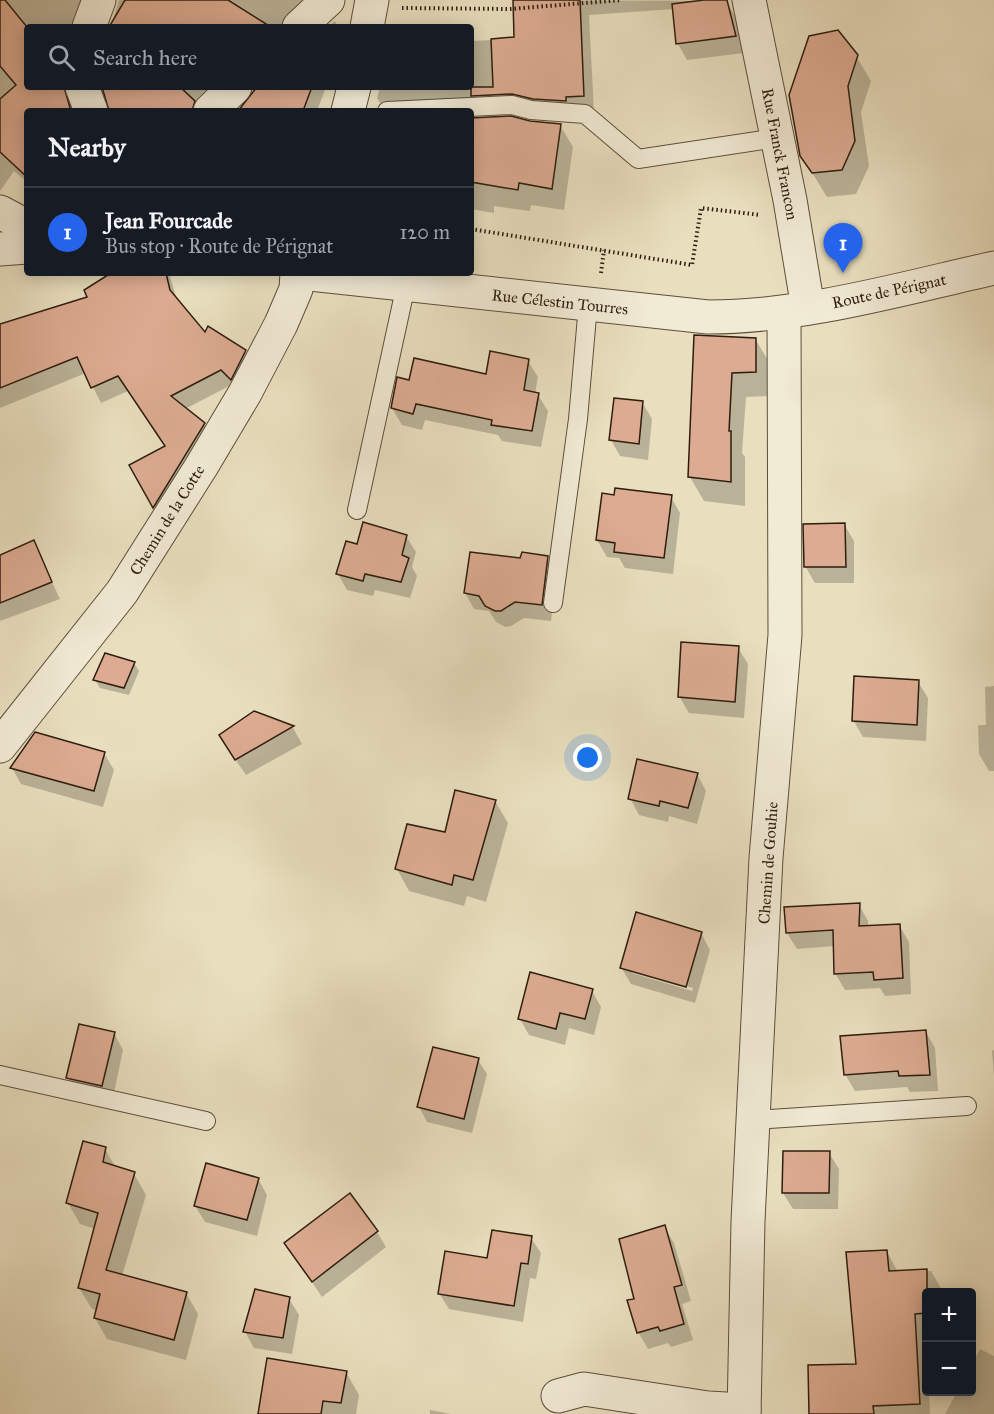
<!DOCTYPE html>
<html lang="en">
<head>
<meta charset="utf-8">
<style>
  :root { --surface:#171b24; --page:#20242c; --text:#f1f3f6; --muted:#9ea1a6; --line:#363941; --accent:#2563eb }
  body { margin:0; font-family:"IM FELL Great Primer",serif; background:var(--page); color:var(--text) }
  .controls { position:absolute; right:18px; bottom:18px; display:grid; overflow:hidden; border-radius:6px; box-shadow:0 3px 15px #0003 }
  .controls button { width:54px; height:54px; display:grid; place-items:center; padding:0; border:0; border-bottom:2px solid var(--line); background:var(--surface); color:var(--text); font:30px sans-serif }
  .you { position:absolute; left:588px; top:758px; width:21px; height:21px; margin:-15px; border:4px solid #fff; border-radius:50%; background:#1a73e8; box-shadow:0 0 0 9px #1a73e833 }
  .badge { display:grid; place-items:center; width:39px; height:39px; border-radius:50%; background:var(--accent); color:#fff; font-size:20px; font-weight:700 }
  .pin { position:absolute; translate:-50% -50px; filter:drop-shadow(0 2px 3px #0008) }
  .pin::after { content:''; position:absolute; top:32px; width:21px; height:18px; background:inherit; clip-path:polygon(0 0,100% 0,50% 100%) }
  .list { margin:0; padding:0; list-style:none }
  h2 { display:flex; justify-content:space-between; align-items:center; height:78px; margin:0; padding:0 24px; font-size:26px }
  h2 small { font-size:20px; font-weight:400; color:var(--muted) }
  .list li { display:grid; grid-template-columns:39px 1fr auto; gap:18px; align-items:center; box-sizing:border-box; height:90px; padding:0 24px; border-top:2px solid var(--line) }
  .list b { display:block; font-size:22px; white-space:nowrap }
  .list p { margin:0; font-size:20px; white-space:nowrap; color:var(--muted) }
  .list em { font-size:20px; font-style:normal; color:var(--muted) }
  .icon { flex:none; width:33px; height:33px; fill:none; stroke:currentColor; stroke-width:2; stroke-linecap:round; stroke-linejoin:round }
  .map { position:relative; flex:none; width:994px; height:1414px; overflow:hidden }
  .search { position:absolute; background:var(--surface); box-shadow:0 3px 15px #0003; left:24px; top:24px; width:450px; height:66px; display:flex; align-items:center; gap:15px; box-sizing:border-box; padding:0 21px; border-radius:6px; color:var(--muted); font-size:22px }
  .panel { position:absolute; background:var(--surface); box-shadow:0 3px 15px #0003; left:24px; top:108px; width:450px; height:168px; border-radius:6px }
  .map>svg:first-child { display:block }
  .shadow { fill:#0003; fill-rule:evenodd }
  .building { fill:#dcab91; stroke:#2e1d0f; stroke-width:1.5 }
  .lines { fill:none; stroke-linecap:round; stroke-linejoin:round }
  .lane-casing { stroke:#5d4e3b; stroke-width:20 }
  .street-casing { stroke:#5d4e3b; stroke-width:35 }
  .path { stroke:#2e1d0f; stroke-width:4; stroke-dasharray:1.5 3; stroke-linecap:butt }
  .lane { stroke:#f1ead5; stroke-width:18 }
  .street { stroke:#f1ead5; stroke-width:33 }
  .labels { text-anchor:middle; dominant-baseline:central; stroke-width:6; stroke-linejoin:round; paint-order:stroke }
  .street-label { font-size:16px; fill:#2e1d0f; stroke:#f1ead5 }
</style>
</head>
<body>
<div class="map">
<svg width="994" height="1414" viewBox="0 0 994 1414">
  <rect width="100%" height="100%" fill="#e9dfbf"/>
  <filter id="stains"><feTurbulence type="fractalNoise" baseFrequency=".00333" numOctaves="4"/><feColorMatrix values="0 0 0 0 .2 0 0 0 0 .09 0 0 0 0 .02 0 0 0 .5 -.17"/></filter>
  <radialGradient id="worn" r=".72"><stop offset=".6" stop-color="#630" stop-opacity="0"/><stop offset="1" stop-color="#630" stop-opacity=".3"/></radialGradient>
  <!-- shadow -->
  <g class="shadow">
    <polygon points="0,0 100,0 85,27 27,27 27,87 83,87 72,102 73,111 27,111 27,182 14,171 0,191"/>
    <polygon points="119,0 330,0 299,27 111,27"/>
    <polygon points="515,0 726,1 736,18 744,53 687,60 678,44 674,9 589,15 594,113 385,111 377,98 380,87 471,87 471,41 515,39"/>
    <polygon points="335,21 338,27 328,27"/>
    <polygon points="856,56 871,81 861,112 869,166 856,194 827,197 802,156"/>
    <polygon points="101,87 237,87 209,111 111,111"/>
    <polygon points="313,87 326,87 317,111 304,111"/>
    <polygon points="471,120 560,125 573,147 564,210 531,205 530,211 494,206 494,213 471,209"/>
    <polygon points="114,273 169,273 177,300 206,335 245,351 254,367 231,385 185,409 204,424 213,440 163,522 131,466 166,448 128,391 101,403 86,373 0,408 0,326 89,298"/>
    <polygon points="696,336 756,340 770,364 770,396 746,397 742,453 745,457 745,506 704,501 690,477"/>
    <polygon points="528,361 538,377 535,394 538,395 548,411 541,447 502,441 498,435 425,420 422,430 402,425 392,408 410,382 487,376"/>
    <polygon points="642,402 652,419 648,460 620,456 611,440"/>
    <polygon points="671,497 680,513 673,574 625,568 619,558 607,557 597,540"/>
    <polygon points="844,524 854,541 854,583 815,583 805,566"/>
    <polygon points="406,536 416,552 412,567 417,576 410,598 375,590 373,596 347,590 338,574 358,546"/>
    <polygon points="33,542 60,599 0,621 0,556"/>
    <polygon points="547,557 556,573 551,621 524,618 511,626 505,627 496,622 489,611 474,609 465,593"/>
    <polygon points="738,648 748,664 744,718 689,713 679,696"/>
    <polygon points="134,663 139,671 129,695 100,688 95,680"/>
    <polygon points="918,682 928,698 926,741 863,737 853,720"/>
    <polygon points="994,686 994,771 989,771 979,754 978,725 986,725 985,687"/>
    <polygon points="254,713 293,728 302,744 246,775 230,752"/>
    <polygon points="104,753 114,770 103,807 21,784 12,768"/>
    <polygon points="697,774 706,791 697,824 669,816 668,822 639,815 630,798"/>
    <polygon points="495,801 508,823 486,902 467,896 464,906 409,891 397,869"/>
    <polygon points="859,905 868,921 868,927 899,925 909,942 911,994 885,996 880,988 845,990 835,973 835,946 797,949 787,933"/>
    <path d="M 701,933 L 710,950 L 695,1003 L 631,984 L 621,967 ZM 632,970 L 693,988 L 692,991 L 632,973 Z"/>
    <polygon points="592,991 601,1007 594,1035 569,1028 565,1045 529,1035 520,1019"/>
    <polygon points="926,1032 935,1048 938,1091 910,1092 907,1087 855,1091 845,1074"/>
    <polygon points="114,1033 123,1050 112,1102 78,1095 68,1078"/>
    <polygon points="994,1050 994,1075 992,1051"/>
    <polygon points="478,1060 487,1074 472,1133 427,1122 419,1107"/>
    <polygon points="105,1149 116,1168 134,1174 146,1195 122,1276 186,1293 198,1314 186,1360 107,1339 95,1318 97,1310 92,1309 79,1288 95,1229 80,1224 68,1203"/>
    <polygon points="829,1153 839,1169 838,1209 793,1209 783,1193"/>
    <polygon points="258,1179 267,1195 257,1236 205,1222 195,1206"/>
    <polygon points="664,1227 674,1243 691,1301 682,1304 693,1340 671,1347 668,1343 648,1349 638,1332 636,1300"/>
    <polygon points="377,1232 386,1247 322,1297 286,1244"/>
    <polygon points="531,1238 541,1253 536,1279 530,1278 523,1322 449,1309 439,1293 489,1259"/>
    <polygon points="887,1252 898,1272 931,1271 942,1290 926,1292 926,1392 929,1392 930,1414 810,1414 858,1366"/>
    <polygon points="289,1299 299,1315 292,1354 254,1348 245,1332"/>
    <polygon points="980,1349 994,1356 994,1414 945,1414 957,1392 972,1392 972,1365"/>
    <polygon points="346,1372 359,1395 356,1414 259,1414"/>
    <polygon points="430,1410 451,1414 430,1414"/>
  </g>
  <!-- building -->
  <g class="building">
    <polygon points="0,0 5,0 27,27 27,87 64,87 71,111 27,111 27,177 0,152 0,99 16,85 0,66"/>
    <polygon points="125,0 228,0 271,27 109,27"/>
    <polygon points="513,0 580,0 584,96 566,97 566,101 533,99 512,94 471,96 471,87 493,87 491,39 514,37"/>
    <polygon points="704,0 727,0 736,36 676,44 672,4"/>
    <polygon points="838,30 858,55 848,86 855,141 842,170 812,173 800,156 789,95 809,36"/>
    <polygon points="102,87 180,87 195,101 192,111 109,111"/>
    <polygon points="257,87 312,87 303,111 238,111"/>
    <polygon points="511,116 530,121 561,124 552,189 519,183 518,190 471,182 471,118"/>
    <polygon points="111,273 166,273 170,290 205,332 208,326 246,350 231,380 221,370 171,396 205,423 153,508 129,465 165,446 118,376 91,388 77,357 0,388 0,324 87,297 84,290"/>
    <polygon points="694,335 756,338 756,372 732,373 729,431 731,431 731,482 688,477"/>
    <polygon points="490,351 529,359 524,390 539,393 532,431 491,425 492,420 416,404 413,414 391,408 397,377 409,380 414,358 486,374"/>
    <polygon points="614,398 643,401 639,444 609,440"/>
    <polygon points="615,488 672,495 664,558 614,552 615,543 596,540 602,493 614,495"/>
    <polygon points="363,522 407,535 402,555 409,558 401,582 365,574 363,581 336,574 346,541 357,544"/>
    <polygon points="845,523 846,567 804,567 803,524"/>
    <polygon points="34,540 52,582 0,603 0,555"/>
    <polygon points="470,552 520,558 522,552 548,556 542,605 515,602 501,611 495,611 485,606 479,596 464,593"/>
    <polygon points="681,642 739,646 735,702 678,697"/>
    <polygon points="105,653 135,662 124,688 93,680"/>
    <polygon points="854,676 919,680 917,725 852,721"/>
    <polygon points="254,711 294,726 235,760 219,735"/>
    <polygon points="35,732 105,752 94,791 10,768"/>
    <polygon points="637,759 698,773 688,808 660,801 659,806 628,799"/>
    <polygon points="455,790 496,800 473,880 454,875 452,885 395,869 407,824 445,832"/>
    <polygon points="860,903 859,926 900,924 903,978 874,980 873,972 834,974 833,930 786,933 784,907"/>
    <polygon points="636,912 702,932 686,987 620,968"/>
    <polygon points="530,972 593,989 585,1019 560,1013 556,1029 518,1019"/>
    <polygon points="79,1024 115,1032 102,1086 66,1078"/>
    <polygon points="926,1030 930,1075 899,1076 898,1071 844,1075 840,1036"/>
    <polygon points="433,1047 479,1058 464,1119 417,1107"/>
    <polygon points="83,1141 106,1147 103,1162 135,1172 106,1270 187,1292 174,1340 94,1318 100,1294 78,1288 98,1213 66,1203"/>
    <polygon points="783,1151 830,1151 829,1193 782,1193"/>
    <polygon points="206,1163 259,1178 247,1220 194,1206"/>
    <polygon points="350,1193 378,1231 312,1282 284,1243"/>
    <polygon points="665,1225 682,1285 674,1287 684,1324 660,1331 658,1327 637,1333 627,1300 634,1299 619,1239"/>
    <polygon points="492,1230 532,1236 528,1264 521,1263 514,1306 438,1294 445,1251 487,1258"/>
    <polygon points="887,1250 889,1271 927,1269 927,1313 915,1314 920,1404 873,1406 874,1414 809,1414 808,1365 856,1364 846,1252"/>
    <polygon points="255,1289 290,1297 283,1338 243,1332"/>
    <polygon points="267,1358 347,1371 341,1403 323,1401 321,1414 258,1414"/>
  </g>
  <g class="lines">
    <defs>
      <g id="lane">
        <polyline points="387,111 512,105 531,110 585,114 638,159 777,138"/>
        <polyline points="357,510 406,285"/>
        <polyline points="553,603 578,419 588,305"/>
        <polyline points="0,1075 206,1121"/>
        <polyline points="754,1120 967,1106"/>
      </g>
      <g id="street">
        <polyline points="749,0 790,200 808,308"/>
        <polyline points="89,27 99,0"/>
        <polyline points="299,27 328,0"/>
        <polyline points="367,27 372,0"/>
        <polyline points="82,87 91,111"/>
        <polyline points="210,111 235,87"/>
        <polyline points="348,111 354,87"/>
        <polyline points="0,212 15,220 27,232"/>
        <polyline points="0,249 27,247"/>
        <path d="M 301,273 L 708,317 C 804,317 900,289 994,268"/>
        <polyline points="0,746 122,592 201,467 245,393 281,324 296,289 297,273"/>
        <polyline points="558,1396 584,1389 708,1408 744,1410"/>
        <polyline points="744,1414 748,1221 766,858 785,635 784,313"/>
      </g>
    </defs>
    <!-- lane casing -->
    <use href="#lane" class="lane-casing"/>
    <!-- street casing -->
    <use href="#street" class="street-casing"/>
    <!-- path -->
    <g class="path">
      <polyline points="402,8 510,9 622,0"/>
      <polyline points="471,229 692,265 701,208 761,215"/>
      <polyline points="601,273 604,250"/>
    </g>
    <!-- lane -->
    <use href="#lane" class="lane"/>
    <!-- street -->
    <use href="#street" class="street"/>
  </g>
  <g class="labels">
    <!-- street labels -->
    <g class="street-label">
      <text transform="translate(780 154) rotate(79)">Rue Franck Francon</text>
      <text transform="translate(889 291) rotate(-12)">Route de Pérignat</text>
      <text transform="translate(560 302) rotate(6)">Rue Célestin Tourres</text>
      <text transform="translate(167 520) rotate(-58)">Chemin de la Cotte</text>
      <text transform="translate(768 863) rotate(-86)">Chemin de Gouhie</text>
    </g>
  </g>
  <rect width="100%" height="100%" filter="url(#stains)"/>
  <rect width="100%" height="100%" fill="url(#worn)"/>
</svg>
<div class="controls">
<button>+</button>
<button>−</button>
</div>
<div class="you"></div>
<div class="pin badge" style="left:843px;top:273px">1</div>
<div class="search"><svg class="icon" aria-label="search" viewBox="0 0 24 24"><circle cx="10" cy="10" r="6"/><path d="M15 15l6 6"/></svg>Search here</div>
<section class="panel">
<h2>Nearby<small></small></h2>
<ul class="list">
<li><span class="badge">1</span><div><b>Jean Fourcade</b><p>Bus stop · Route de Pérignat</p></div><em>120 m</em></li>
</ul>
</section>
</div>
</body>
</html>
